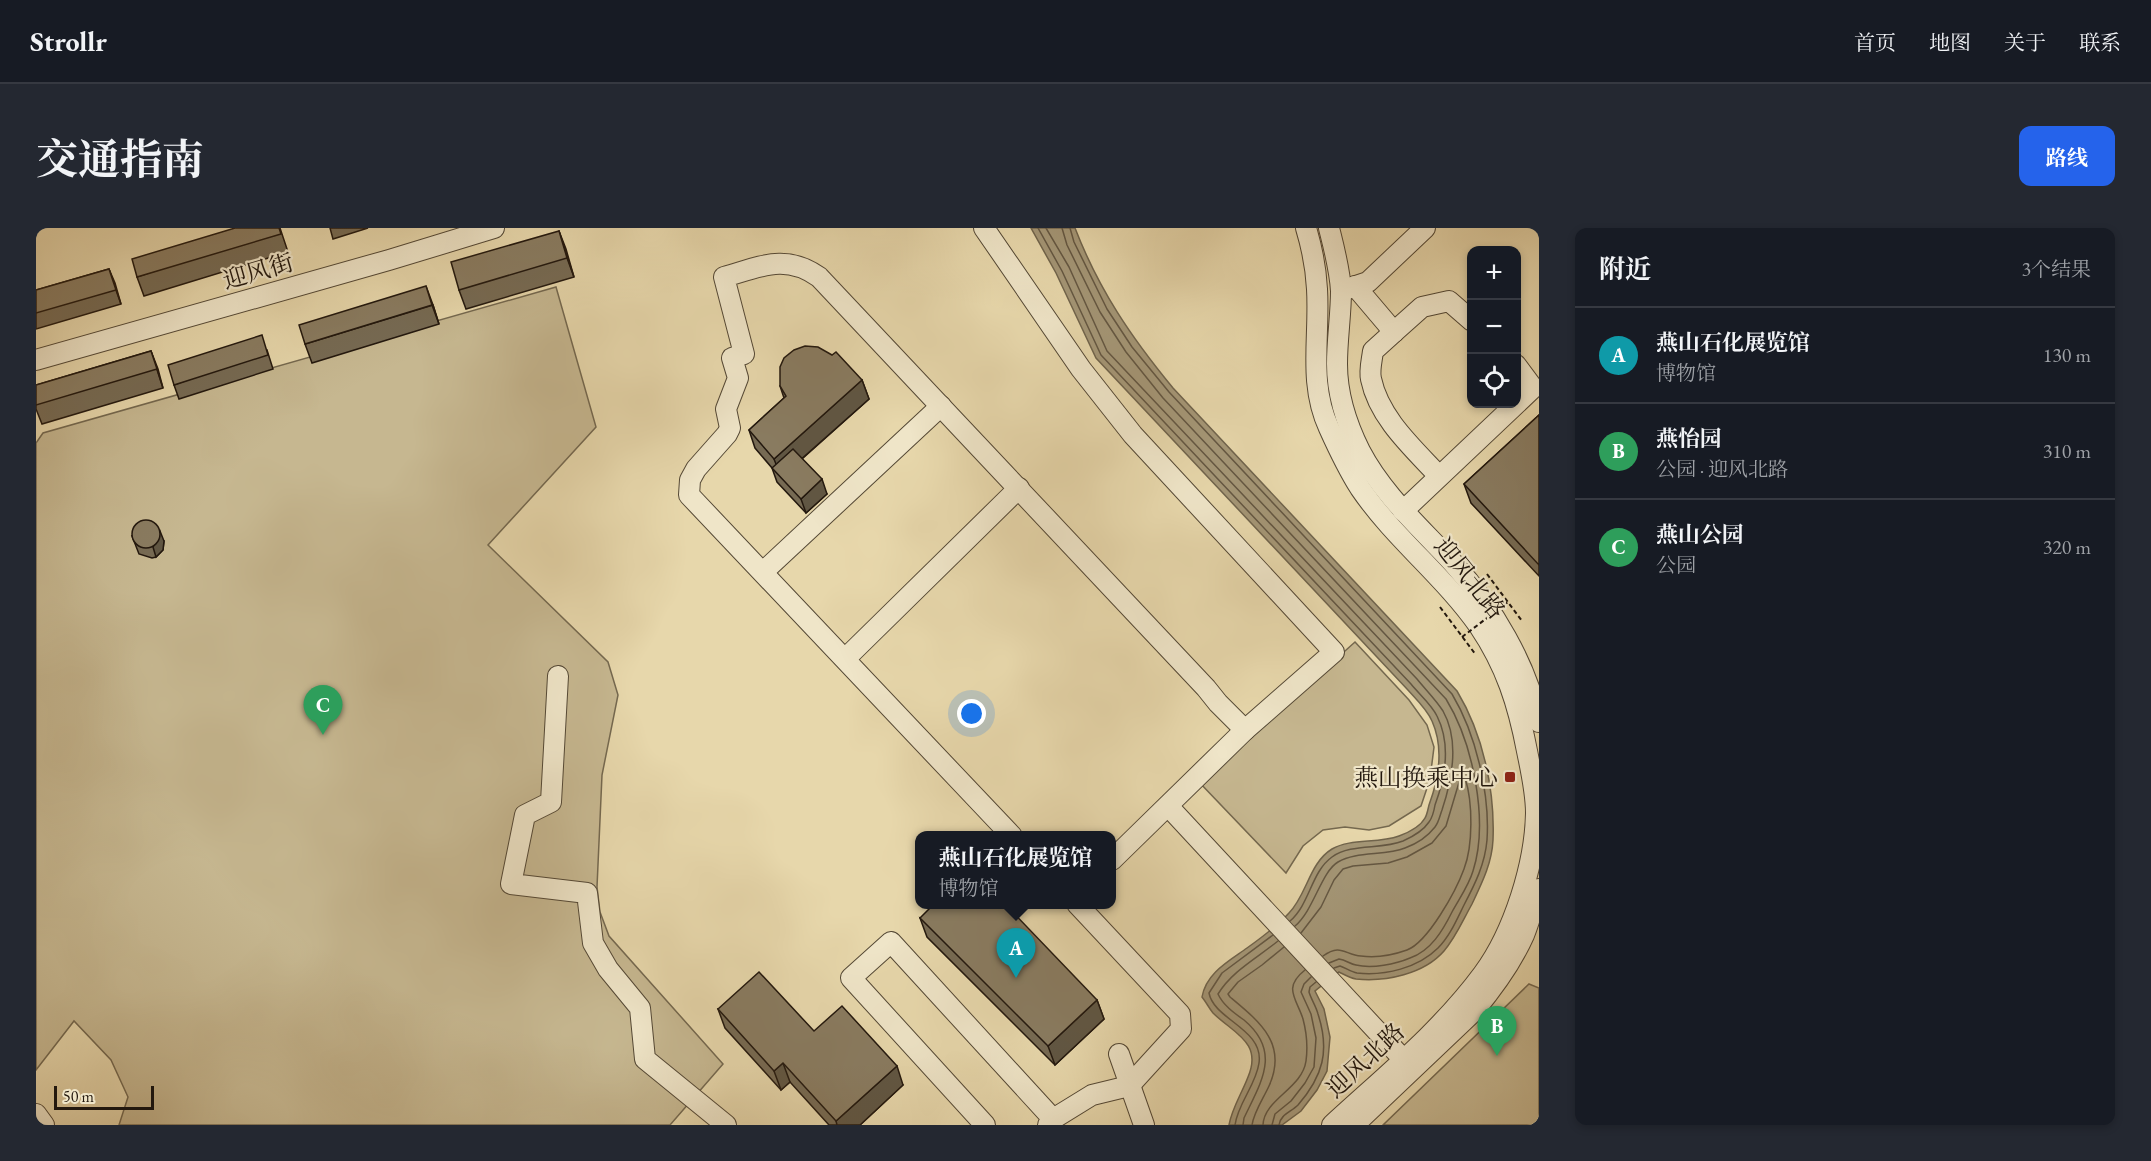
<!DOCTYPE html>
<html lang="zh">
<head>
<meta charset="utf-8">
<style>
  :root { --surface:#171b24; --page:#242831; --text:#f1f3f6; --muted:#9ea1a6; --line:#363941; --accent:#2563eb }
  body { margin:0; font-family:"EB Garamond","Noto Serif SC",serif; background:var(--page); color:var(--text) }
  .controls { position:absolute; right:18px; top:18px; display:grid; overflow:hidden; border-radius:12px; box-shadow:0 3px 9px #0003 }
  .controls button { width:54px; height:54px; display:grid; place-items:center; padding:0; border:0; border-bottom:2px solid var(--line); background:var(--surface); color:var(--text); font:30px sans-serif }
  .scale { position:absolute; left:18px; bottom:15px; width:100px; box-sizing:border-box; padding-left:6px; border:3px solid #23180e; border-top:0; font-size:16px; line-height:21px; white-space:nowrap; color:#23180e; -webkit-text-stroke:4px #efe5c8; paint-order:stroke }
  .you { position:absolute; left:936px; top:486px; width:21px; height:21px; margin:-15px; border:4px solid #fff; border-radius:50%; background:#1a73e8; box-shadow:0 0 0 9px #1a73e833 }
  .badge { display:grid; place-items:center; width:39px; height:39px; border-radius:50%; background:var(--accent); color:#fff; font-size:20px; font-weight:700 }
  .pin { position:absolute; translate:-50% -50px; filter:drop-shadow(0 2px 3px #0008) }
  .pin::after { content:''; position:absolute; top:32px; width:21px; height:18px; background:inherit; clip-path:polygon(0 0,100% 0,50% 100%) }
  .popup { position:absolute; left:879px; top:603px; width:201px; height:78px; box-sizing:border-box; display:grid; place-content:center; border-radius:12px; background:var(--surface); filter:drop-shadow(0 2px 4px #0005); font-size:20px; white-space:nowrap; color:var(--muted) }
  .popup b { font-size:22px; color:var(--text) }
  .popup::after { content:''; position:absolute; left:50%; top:100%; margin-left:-12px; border:12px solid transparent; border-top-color:var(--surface) }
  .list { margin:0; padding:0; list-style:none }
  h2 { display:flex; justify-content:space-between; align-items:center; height:78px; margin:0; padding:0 24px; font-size:26px }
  h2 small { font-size:20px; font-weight:400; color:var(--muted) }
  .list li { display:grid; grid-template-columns:39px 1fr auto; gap:18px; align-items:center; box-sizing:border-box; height:96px; padding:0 24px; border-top:2px solid var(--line) }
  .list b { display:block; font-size:22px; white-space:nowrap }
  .list p { margin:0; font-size:20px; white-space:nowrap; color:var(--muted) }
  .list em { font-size:20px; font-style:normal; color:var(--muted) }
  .icon { flex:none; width:33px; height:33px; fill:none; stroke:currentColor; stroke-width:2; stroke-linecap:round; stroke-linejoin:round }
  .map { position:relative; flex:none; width:1503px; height:897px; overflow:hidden; border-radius:12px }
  header { display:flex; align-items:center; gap:36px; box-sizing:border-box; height:84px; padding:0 30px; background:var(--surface); border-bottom:2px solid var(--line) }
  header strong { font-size:28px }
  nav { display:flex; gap:33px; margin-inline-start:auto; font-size:21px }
  .intro { display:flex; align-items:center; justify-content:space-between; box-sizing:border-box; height:144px; padding:0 36px }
  h1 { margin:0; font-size:42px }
  .button { padding:15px 27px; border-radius:12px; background:var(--accent); color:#fff; font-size:21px; font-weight:700 }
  main { display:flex; gap:36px; padding:0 36px }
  aside { flex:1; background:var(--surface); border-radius:12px; box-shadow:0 3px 9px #0003 }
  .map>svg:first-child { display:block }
  .green { fill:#c6b790; stroke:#74684f; stroke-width:1.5 }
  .water { fill:#a49676; stroke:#70644c; stroke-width:1.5 }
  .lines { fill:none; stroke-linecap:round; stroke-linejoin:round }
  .shore { stroke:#645742; stroke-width:1.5 }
  .minor-casing { stroke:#544835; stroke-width:22 }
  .path { stroke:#23180e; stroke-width:2; stroke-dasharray:4.5 3; stroke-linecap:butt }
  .minor { stroke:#efe5c8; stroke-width:20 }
  .path-bridge { stroke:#23180e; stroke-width:2; stroke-dasharray:4.5 3; stroke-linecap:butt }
  .wall { fill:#766a53; stroke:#23180e; stroke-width:1.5 }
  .shaded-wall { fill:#605643; stroke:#23180e; stroke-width:1.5 }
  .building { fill:#897b60; stroke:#23180e; stroke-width:1.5 }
  .poi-dot { fill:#8f2418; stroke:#efe5c8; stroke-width:2 }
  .labels { text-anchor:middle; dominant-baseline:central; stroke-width:4.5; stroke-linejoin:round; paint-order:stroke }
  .street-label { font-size:24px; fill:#23180e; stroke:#efe5c8 }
  .poi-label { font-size:24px; fill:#23180e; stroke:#efe5c8; text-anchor:end }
</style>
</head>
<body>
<header>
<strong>Strollr</strong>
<nav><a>首页</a><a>地图</a><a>关于</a><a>联系</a></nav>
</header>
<div class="intro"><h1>交通指南</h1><a class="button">路线</a></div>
<main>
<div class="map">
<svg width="1503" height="897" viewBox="0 0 1503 897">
  <rect width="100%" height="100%" fill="#e7d7ab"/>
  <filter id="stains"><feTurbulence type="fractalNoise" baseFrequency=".00333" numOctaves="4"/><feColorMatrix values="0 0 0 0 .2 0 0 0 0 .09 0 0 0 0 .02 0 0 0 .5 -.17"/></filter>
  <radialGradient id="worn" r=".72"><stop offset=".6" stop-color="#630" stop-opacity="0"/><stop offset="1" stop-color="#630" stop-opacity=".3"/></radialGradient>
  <!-- green -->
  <g class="green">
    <polygon points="520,59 560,199 452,317 572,434 582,467 566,547 561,659 564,684 573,708 687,836 634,897 83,897 92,869 75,832 38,793 0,842 0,215 7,205"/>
    <polygon points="1319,414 1373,472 1391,497 1398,519 1394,551 1385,578 1353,598 1333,602 1309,599 1287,602 1267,618 1250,645 1163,554"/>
    <polygon points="1493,756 1503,760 1503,897 1347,897"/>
  </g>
  <!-- water -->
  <path class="water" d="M 995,0 L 1039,0 C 1063,62 1095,109 1137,160 L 1421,463 C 1447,506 1459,562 1457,612 C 1456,635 1446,655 1436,676 C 1427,692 1420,709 1408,723 C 1388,746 1350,754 1320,751 C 1314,750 1309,747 1303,744 L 1279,763 L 1288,781 L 1294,809 L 1291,843 L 1281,862 L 1265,883 L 1246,897 L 1193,897 C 1196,880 1206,865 1212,849 C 1227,814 1197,805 1177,785 C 1173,780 1170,774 1166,769 C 1170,745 1193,733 1211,720 C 1225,710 1241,698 1253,685 C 1271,667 1273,635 1296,621 C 1315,610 1341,616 1363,608 C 1371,605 1384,599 1389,590 C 1391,587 1392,581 1393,577 C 1403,550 1408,520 1396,493 C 1391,481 1379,470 1371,461 L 1060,130 L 1020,45 Z"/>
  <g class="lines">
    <!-- shore -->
    <g class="shore">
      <path d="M 1002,0 L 1026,43 L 1065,127 L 1375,456 C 1383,466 1396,477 1401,488 C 1415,516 1409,550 1399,577 C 1398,583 1396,590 1393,594 C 1387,603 1376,609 1367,613 C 1345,622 1315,615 1296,629 C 1275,644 1274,676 1254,693"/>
      <path d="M 1010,0 L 1033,39 L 1071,123 L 1381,451 C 1389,461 1400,472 1407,483 C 1424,513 1416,552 1406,582 C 1404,587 1403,594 1399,599 C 1392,608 1380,616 1369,620 C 1349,628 1320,623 1302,634 C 1285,644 1278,682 1259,698"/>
      <path d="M 1026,0 L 1031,17 L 1064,84 L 1090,124 L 1127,170 L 1410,471 C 1437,515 1453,593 1437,643 C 1433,657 1423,671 1416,684 C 1407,702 1395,723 1374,730 C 1360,736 1336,741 1320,737 C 1314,736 1310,732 1303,731 L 1293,735"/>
      <path d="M 1034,0 L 1038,14 L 1071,81 L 1096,119 L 1133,164 L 1416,466 C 1440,506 1454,566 1451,612 C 1449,636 1439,656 1428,677 C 1421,691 1414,708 1402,720 C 1382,740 1349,748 1321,745 C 1315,744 1310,740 1304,738 L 1298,740"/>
      <path d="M 1265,705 L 1285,679 L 1298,652 L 1307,641 L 1317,638 L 1352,635 L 1371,629 L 1396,615 L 1410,598 L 1424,551 L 1429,550 C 1437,574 1437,618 1428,641 C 1420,663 1392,714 1371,722 C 1357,727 1340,730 1325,728 C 1309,727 1305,715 1287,728"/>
      <path d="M 1199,897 C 1202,875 1220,857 1223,835 C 1228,801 1178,792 1173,765 L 1186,745 L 1237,707"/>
      <path d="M 1207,897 L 1208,890 C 1225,854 1246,824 1208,792 C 1198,785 1187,777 1182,766 C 1196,743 1221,730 1242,713"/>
      <path d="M 1216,897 C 1218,884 1227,871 1233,858 C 1252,816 1224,794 1194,769 L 1192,766 L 1202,754 L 1226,737 L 1248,719"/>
      <path d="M 1227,897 C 1228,871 1266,861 1270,833 C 1272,818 1271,806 1267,791 C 1261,771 1246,760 1269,742"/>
      <polyline points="1236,897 1239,886 1255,873 1269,855 1278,839 1280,810 1275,786 1265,764 1268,756 1275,749"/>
      <path d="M 1243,897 C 1244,887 1255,884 1262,877 C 1287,848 1294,823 1282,786 C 1280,778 1275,771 1273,764 L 1274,759 L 1280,754"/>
    </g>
    <defs>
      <g id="minor">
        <polyline points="948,0 1045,141 1097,207 1298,424 1209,502 1076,632"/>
        <path d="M 1270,0 C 1276,20 1280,41 1281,61 C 1284,109 1272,155 1293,200 C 1302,220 1312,241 1324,260 C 1358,310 1408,348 1443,398 C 1470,438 1482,476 1491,523 C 1495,543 1500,564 1500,585 C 1499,636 1478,704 1447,746 C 1405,803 1348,849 1296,897"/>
        <path d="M 1293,0 C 1298,20 1304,42 1305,63 C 1305,87 1301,111 1301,136 C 1301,165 1311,197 1324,223 C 1347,267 1384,299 1417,335 C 1457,380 1490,435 1503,494"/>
        <polyline points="1319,58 1358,104 1386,79 1413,73 1436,93"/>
        <polyline points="1308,62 1332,54 1389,0"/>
        <path d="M 1358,104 L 1337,123 C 1336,132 1333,142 1335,151 C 1343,190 1377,220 1403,248"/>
        <polyline points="0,132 353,32 458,0"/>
        <polyline points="1367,283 1497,160 1480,137"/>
        <polyline points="727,344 905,178"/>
        <polyline points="810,430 983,260"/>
        <polyline points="522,448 515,574 489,587 475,656 551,665 557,715 572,741 604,780 609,831 690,897"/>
        <polyline points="1132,578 1367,831"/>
        <path d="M 976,608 L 653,267 L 654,252 L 660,241 L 691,206 L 694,200 L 690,181 L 702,150 L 696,130 L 708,126 L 688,49 C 724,39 749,25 783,49 L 1170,460 L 1182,475 L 1209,502"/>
        <polyline points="1083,826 1108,897"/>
        <polyline points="0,886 8,897"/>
        <polyline points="949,897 815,750 855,714 1017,891"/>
        <polyline points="1012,897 1017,891 1056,867 1093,858 1145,801 1144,786 1041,676"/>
        <path d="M 1318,897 L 1438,783 C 1458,759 1476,734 1488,707 C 1494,692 1498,676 1503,661"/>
      </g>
    </defs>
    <!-- minor casing -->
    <use href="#minor" class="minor-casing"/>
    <!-- path -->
    <g class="path">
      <polyline points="1451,346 1486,393"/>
      <polyline points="1404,379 1440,427"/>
    </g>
    <!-- minor -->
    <use href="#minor" class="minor"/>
    <!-- path-bridge -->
    <polyline class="path-bridge" points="1426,409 1472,374"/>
  </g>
  <!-- wall -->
  <g class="wall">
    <polygon points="244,0 252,24 108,68 101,49"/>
    <polygon points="294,0 332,0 297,11"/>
    <polygon points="523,3 538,49 430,81 423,62"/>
    <polygon points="73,41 85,76 0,101 0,62"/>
    <polygon points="397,77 403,96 276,135 269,116"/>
    <polygon points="231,122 237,141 143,171 138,157"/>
    <polygon points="115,123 127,160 6,196 0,181 0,157"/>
    <polygon points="826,152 833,171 766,231 791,266 770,285 741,254 736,240 719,220 713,202 748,170 744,158"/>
    <polygon points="1503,187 1503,348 1435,275 1428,256"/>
    <polygon points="96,308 128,313 127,322 120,329 116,330 103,326"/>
    <polygon points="884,690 1061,772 1068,791 1019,837 891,709"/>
    <polygon points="682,781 778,803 867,857 824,897 793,897 754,854 745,862 689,800"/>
  </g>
  <!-- shaded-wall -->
  <g class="shaded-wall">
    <polygon points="523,3 530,21 538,49 531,30"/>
    <polygon points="73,41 79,55 85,76 80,62"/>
    <polygon points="390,58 397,77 403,96 396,77"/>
    <polygon points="115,123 122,141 127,160 121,141"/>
    <polygon points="826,152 833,171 745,249 738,231"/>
    <polygon points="786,251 791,266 770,285 765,271"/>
    <polygon points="124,303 128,313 127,322 120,329 117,319"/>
    <polygon points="1061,772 1068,791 1019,837 1012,818"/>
    <polygon points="747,835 754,854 745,862 738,843"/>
    <polygon points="861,838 867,857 824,897 801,897 800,893"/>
  </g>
  <!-- building -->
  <g class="building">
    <polygon points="199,0 243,0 245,6 101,49 96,31"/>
    <polygon points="523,3 531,30 423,62 415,34"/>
    <polygon points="73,41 80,62 0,85 0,62"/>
    <polygon points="390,58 396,77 269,116 263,97"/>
    <polygon points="226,107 232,127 138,157 132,137"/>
    <polygon points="769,118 782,119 796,127 800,124 826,152 738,231 713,202 750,168 744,158 744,139 748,130 758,122"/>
    <polygon points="115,123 121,141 0,177 0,157"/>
    <polygon points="1503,187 1503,337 1428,256"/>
    <polygon points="757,221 786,251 765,271 736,240"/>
    <circle cx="110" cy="306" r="14"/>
    <polygon points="898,676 969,676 1061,772 1012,818 884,690"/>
    <polygon points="723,744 778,803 806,778 861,838 800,893 747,835 738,843 682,781"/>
  </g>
  <!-- markers -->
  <rect class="poi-dot" x="1468" y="543" width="12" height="12" rx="3"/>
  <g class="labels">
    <!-- street labels -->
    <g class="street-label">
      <text transform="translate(222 43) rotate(-16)">迎风街</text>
      <text transform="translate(1434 350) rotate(51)">迎风北路</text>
      <text transform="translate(1329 832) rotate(-43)">迎风北路</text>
    </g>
    <!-- poi labels -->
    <g class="poi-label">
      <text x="1462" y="549">燕山换乘中心</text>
    </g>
  </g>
  <rect width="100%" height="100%" filter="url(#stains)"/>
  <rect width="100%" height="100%" fill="url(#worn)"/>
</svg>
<div class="controls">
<button>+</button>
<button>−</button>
<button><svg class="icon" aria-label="locate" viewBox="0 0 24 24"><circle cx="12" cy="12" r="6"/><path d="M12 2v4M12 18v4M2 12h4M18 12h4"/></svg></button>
</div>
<div class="scale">50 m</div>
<div class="you"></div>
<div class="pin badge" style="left:980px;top:750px;background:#0f9aa8">A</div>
<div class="popup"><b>燕山石化展览馆</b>博物馆</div>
<div class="pin badge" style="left:1461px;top:828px;background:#2e9e5b">B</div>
<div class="pin badge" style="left:287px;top:507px;background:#2e9e5b">C</div>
</div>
<aside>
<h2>附近<small>3个结果</small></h2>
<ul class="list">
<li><span class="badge" style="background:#0f9aa8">A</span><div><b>燕山石化展览馆</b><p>博物馆</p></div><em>130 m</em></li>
<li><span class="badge" style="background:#2e9e5b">B</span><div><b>燕怡园</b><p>公园 · 迎风北路</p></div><em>310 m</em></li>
<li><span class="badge" style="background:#2e9e5b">C</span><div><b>燕山公园</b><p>公园</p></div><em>320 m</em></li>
</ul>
</aside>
</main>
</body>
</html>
